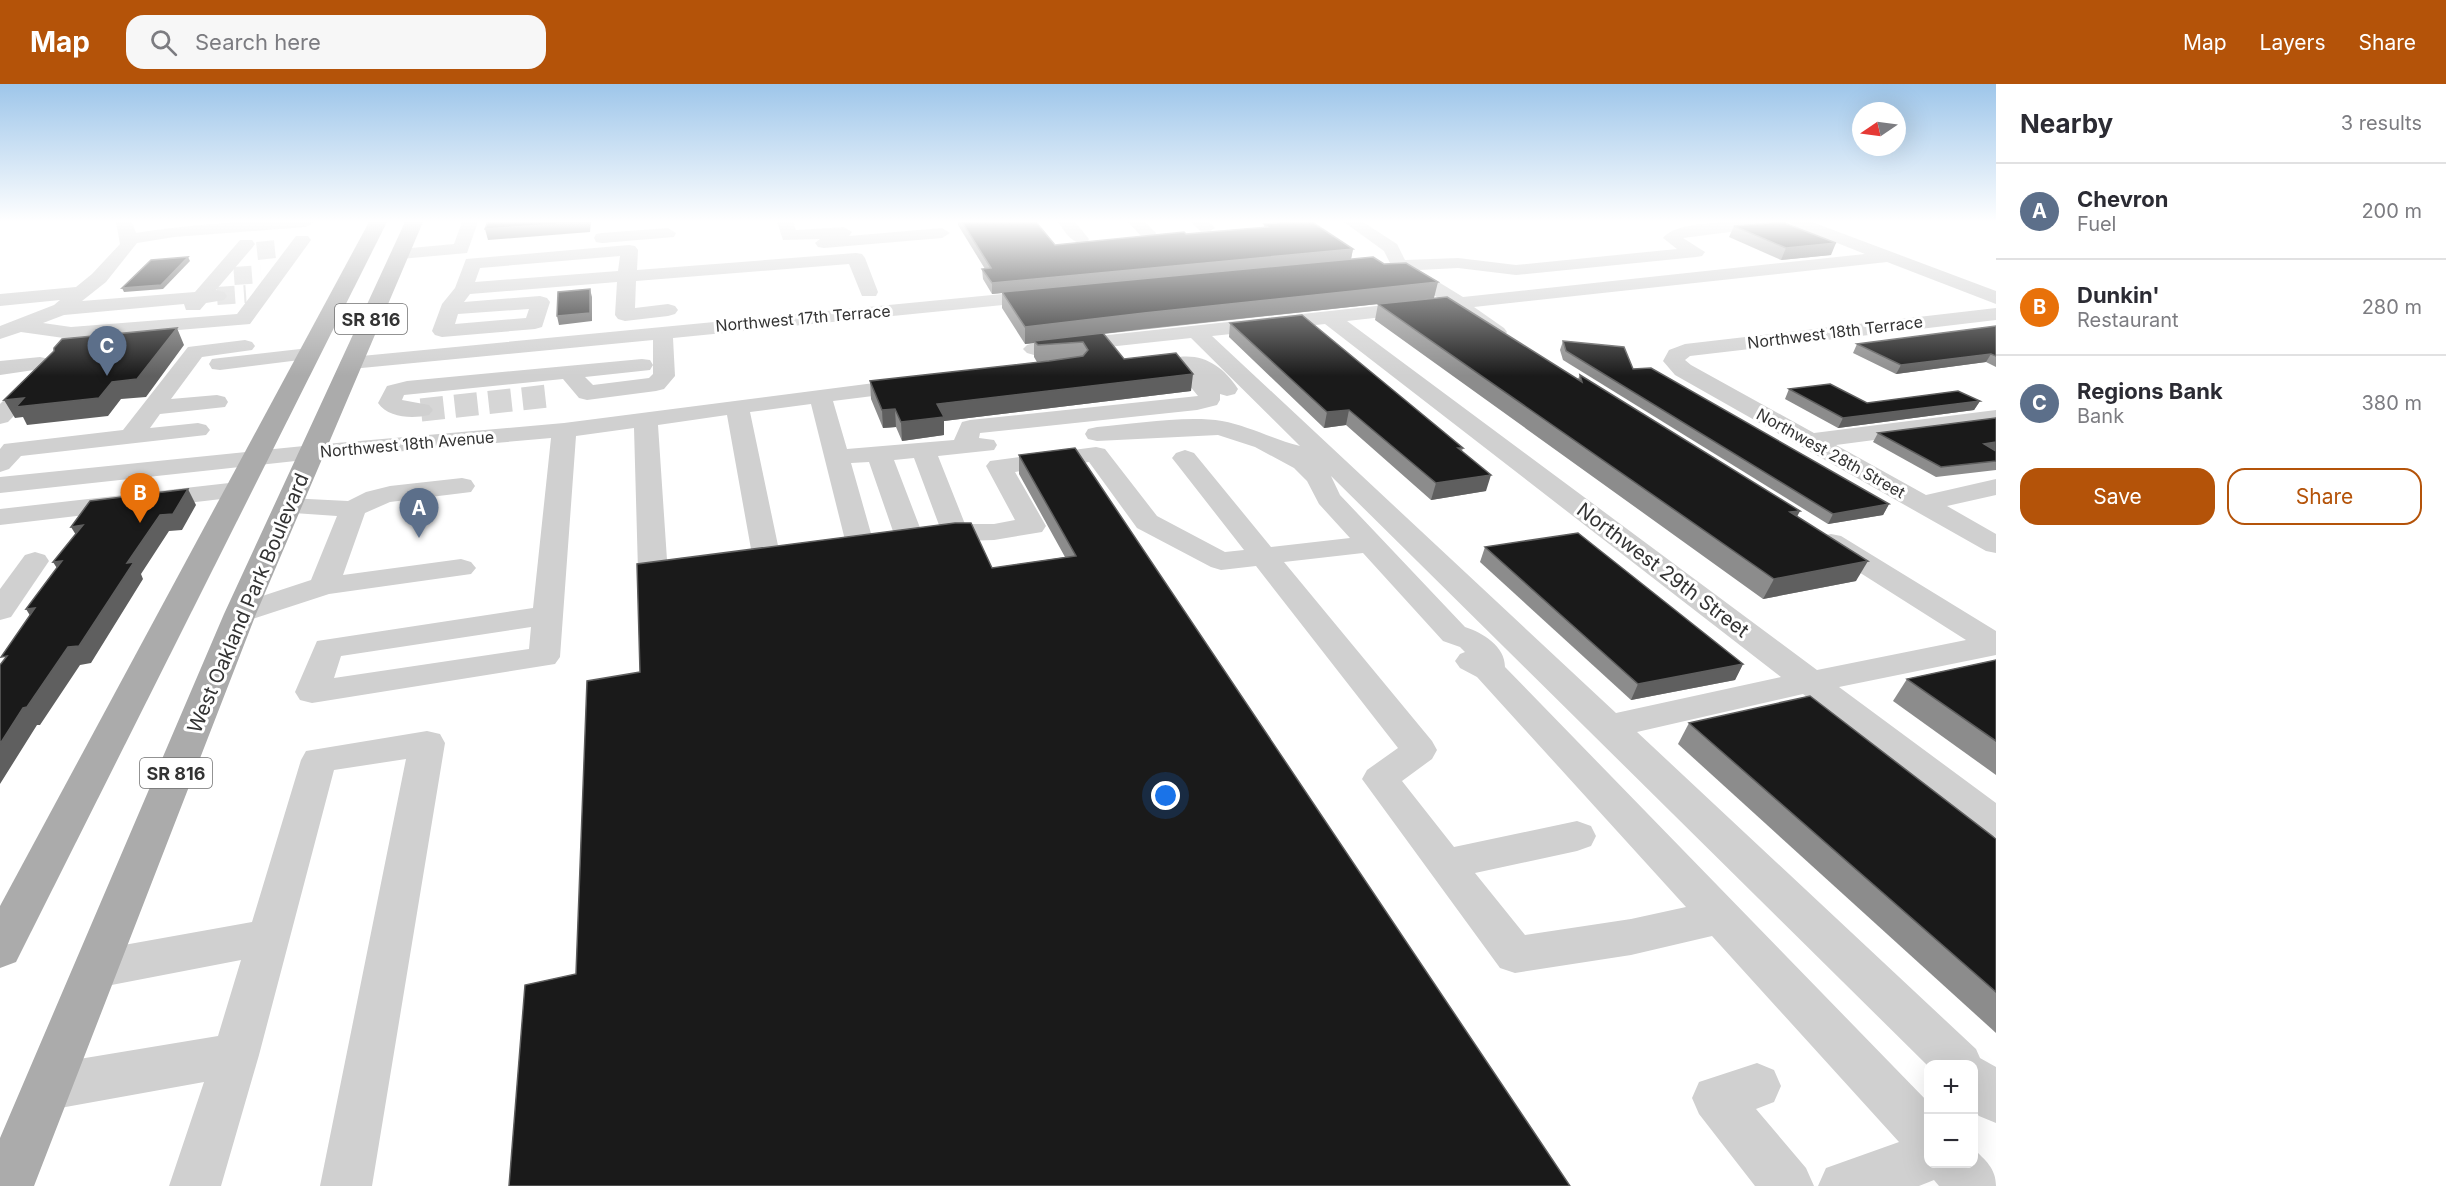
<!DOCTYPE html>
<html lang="en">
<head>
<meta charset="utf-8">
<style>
  :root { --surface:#fff; --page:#f7f7f7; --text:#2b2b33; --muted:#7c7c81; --line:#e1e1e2; --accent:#b45309 }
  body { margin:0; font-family:Inter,sans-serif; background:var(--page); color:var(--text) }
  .controls { position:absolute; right:18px; bottom:18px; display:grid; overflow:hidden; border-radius:12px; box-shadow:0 6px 24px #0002 }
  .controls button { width:54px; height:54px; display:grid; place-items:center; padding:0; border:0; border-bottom:2px solid var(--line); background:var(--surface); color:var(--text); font:30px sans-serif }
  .compass { position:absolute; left:1852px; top:18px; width:54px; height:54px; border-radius:50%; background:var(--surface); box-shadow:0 6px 24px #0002; rotate:257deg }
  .you { position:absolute; left:1166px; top:712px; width:21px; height:21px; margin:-15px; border:4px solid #fff; border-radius:50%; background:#1a73e8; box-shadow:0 0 0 9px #1a73e833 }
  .badge { display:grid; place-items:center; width:39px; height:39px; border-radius:50%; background:var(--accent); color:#fff; font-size:20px; font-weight:700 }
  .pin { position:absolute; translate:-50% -50px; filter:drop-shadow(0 2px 3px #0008) }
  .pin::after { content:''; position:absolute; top:32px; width:21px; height:18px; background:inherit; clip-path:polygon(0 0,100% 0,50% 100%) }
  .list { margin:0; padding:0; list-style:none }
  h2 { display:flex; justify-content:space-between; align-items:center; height:78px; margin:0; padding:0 24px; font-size:26px }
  h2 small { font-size:20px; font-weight:400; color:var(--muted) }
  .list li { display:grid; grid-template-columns:39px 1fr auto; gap:18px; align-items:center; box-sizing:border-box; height:96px; padding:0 24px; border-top:2px solid var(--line) }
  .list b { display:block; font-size:22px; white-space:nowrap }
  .list p { margin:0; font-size:20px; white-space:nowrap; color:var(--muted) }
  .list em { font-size:20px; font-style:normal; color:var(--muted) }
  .actions { display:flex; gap:12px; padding:18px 24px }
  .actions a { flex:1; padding:14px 0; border:2px solid var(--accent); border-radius:18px; text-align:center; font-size:21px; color:var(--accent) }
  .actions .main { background:var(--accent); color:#fff }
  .icon { flex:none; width:33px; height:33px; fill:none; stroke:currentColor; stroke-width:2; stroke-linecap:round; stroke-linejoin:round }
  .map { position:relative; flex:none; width:1996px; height:1102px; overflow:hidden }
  header { display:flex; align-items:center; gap:36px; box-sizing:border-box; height:84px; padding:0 30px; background:var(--accent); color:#fff }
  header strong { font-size:28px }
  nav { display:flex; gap:33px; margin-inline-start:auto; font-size:21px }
  .search { width:420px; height:54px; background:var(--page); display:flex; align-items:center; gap:15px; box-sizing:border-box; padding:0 21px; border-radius:18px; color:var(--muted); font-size:22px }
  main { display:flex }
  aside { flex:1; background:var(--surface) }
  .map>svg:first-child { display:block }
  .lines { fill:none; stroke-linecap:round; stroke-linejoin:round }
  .minor-tunnel-far1 { stroke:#d6d6d6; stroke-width:18; stroke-dasharray:18 9; stroke-linecap:butt }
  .minor-tunnel { stroke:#d6d6d6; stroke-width:23; stroke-dasharray:23 11; stroke-linecap:butt }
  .minor { fill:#d0d0d0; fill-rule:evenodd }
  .major { fill:#ababab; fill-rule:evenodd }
  .wall { fill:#8c8c8c }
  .shaded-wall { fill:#5f5f5f }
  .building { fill:#1a1a1a; stroke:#5f5f5f; stroke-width:1.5 }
  .labels { text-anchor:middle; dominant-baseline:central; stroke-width:6; stroke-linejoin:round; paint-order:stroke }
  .far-street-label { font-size:16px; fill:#333; stroke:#fff }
  .shield { fill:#fff; stroke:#707070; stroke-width:1.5 }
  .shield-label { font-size:18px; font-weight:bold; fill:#333 }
  .street-label { font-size:20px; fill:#333; stroke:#fff }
</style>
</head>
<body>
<header>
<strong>Map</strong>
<div class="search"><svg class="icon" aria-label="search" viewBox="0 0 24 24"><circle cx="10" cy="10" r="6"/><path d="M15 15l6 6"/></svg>Search here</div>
<nav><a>Map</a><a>Layers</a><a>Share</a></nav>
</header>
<main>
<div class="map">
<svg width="1996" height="1102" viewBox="0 0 1996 1102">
  <rect width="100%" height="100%" fill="#fff"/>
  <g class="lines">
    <!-- minor-tunnel-far1 -->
    <g class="minor-tunnel-far1">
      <polyline points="257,167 276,165"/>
      <polyline points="234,192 261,190"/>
      <polyline points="217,212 246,210"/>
    </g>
    <!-- minor-tunnel -->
    <polyline class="minor-tunnel" points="421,326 548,312"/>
    <!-- minor -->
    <g class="minor">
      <path d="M 116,138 L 132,138 L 136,149 C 194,140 255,135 314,138 L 306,143 L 174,153 L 137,159 L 106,198 L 82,217 L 195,208 L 240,156 L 252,156 L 255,160 L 252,164 L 216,206 L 224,208 L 227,212 L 224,216 L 206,219 L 200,226 L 186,226 L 184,220 L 64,231 L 43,239 L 71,243 L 237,230 L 296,152 L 308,152 L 311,156 L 250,240 L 71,255 L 21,248 L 0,255 L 0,242 L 54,221 L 60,216 L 0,222 L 0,210 L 76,203 L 92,190 L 120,160 Z"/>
      <polygon points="462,138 478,138 467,169 400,175 394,174 391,170 394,166 400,165 454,160"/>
      <polygon points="777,138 793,138 796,146 844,143 852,148 849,152 942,144 950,149 942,154 824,164 818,163 815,159 820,155 783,156"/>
      <path d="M 1058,138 L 1075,138 L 1089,155 L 1087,159 C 1073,162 1065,148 1058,138 Z"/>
      <polygon points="1128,138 1145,138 1156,149 1154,153 1142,153"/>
      <polygon points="1191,138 1209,138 1215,144 1207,149 1201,148"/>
      <path d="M 1344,138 L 1363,138 L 1397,160 L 1405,176 L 1458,174 L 1516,181 L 1677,165 L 1663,154 C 1676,136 1738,138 1760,138 L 1761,140 L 1753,145 L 1683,154 L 1705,168 L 1702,172 L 1696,173 L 1516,191 L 1458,184 L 1419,186 L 1463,213 L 1865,170 L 1792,141 L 1790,138 L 1812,138 L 1996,207 L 1996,220 L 1887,178 L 1474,223 L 1504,244 L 1507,248 L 1504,252 C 1487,257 1465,238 1455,225 L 1347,237 L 1817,586 L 1966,556 L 1821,464 L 1817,458 L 1821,452 L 1831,450 L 1841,452 L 1996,547 L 1996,571 L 1839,603 L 1996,719 L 1996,753 L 1982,749 L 1803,610 L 1637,648 L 1976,965 L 1980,974 L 1996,983 L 1996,1039 L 1979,1032 L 1974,1027 L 1974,980 L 1928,982 L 1331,392 L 1340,411 L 1465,543 C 1483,549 1505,562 1505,583 L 1928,1018 L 1928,1080 L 1974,1080 L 1974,1065 C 1985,1076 1996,1084 1996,1102 L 1939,1102 L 1934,1096 L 1919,1102 L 1818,1102 L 1826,1084 L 1899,1058 L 1712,852 L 1631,871 L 1515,889 L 1500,884 L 1362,695 L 1367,686 L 1398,664 L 1256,482 L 1221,486 L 1211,483 L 1137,444 L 1089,378 L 1015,388 L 1046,442 L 1042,448 L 994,456 L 935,458 L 925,456 L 923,452 L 919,459 L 909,461 L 899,459 L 895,453 L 869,378 L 851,379 L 874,460 L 870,466 L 860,468 L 850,466 L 846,460 L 811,320 L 750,328 L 780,471 L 776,477 L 732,485 L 722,482 L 718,476 L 722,470 L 751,465 L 727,331 L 658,341 L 667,476 L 686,473 L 696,476 L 700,482 L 696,488 L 653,496 L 643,493 L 638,487 L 634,344 L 576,352 L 560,573 L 555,580 L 312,619 L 300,616 L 295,608 L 317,557 L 533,524 L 551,354 L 314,375 L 0,409 L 0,393 L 314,361 L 564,339 L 913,294 L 921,296 L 924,301 L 921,306 L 833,317 L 847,365 L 954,356 L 962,338 L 970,336 L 1198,312 L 1171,279 L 1174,274 C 1202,268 1223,282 1238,305 L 1235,310 L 1227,312 L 1220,310 L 1220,316 L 1217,321 L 1197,326 L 980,349 L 979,354 L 994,356 L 997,361 L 994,366 L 938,372 L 965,440 L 994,440 L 1015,436 L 986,382 L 990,377 L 1096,363 L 1105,365 L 1157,432 L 1225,468 L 1244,466 L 1176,379 L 1172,374 L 1176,369 L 1185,366 L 1194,369 L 1271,463 L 1350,454 L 1319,420 L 1307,397 L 1294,384 L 1255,363 L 1218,351 L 1097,357 L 1088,355 L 1085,350 L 1088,345 L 1097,343 C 1133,340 1187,331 1222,337 C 1249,342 1275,356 1300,362 L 1191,254 L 1034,271 L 1027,269 L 1023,265 L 1027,261 L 1034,259 L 1440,215 L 1394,187 L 1384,167 ZM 1325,240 L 1781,593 L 1616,629 L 1212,252 ZM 914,374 L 939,441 L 925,444 L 922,449 L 894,376 ZM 1363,469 L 1443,557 L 1460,563 L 1465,568 L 1460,570 L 1455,577 L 1460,584 L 1477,593 L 1686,823 L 1631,835 L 1525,851 L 1475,789 L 1577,767 L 1591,762 L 1596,752 L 1591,742 L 1577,737 L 1454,763 L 1402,697 L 1432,675 L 1437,666 L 1432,657 L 1284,478 ZM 531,543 L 529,565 L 334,594 L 341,572 Z"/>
      <polygon points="668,144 676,149 674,153 602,159 596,158 594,154 596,150 602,149"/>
      <path d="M 629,161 L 635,162 L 638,166 L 637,186 L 856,169 L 862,170 L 865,174 L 878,208 L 876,212 L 862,212 L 849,180 L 636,197 L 635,224 L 668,220 L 675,222 L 678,226 L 675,230 L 668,232 L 625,237 L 618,235 L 615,231 L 617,198 L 470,210 L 464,218 L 540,212 L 547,214 L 550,218 L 542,243 L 535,245 L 442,253 L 435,251 L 432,247 L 442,220 L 455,204 L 466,175 ZM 620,172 L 618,187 L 475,198 L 480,184 ZM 529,225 L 526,234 L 455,240 L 458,230 Z"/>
      <path d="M 1045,206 L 1052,208 L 1055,212 L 1052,216 L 673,254 L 675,292 L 664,305 L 656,307 L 587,316 L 579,314 L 563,295 L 404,311 L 402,316 L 429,321 L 433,326 L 429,331 C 413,335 388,334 378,319 L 387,302 L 407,297 L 642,275 L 650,276 L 653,281 L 650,286 L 585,293 L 593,301 L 649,294 L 653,290 L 653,256 L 351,285 L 343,284 L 340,279 L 343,274 L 351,273 Z"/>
      <polygon points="1996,224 1996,236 1690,272 1685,276 1691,281 1814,349 1996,326 1996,340 1836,361 1926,411 1996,395 1996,411 1947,422 1996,450 1996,469 1986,467 1675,291 1663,277 1669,266 1685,260"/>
      <polygon points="245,256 252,258 255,262 252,266 202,273 171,315 217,311 225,313 228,318 225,323 160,330 150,344 198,339 206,341 210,346 206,351 21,372 9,385 0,388 0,365 4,360 123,346 188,263"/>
      <polygon points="309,264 316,266 320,270 316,274 220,286 212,285 209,280 212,275 220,274"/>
      <polygon points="40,273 59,277 62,282 8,338 0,340 0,320 34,286 0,291 0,277"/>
      <polygon points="462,394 471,396 475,402 471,408 390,418 365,429 343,491 461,475 471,478 476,484 471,490 329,510 240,539 229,537 225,530 229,523 311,496 337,432 279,428 275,422 279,416 288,414 348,417 366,408 390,402"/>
      <polygon points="238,398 247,400 251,406 247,412 0,441 0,425"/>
      <polygon points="35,468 45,471 49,477 11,533 0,536 0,505 25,471"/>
      <polygon points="427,647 440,650 445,659 372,1102 320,1102 406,675 334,686 259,971 221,1102 169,1102 204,998 49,1026 32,1019 25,1003 32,987 49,980 218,952 241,876 96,904 81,898 74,885 81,872 96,866 252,838 301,676 306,667"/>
      <polygon points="1757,979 1774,986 1781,1002 1774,1018 1756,1025 1806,1084 1814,1102 1755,1102 1699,1030 1692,1014 1699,998"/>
    </g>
    <!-- major -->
    <g class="major">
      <polygon points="369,138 387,138 16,878 0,884 0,822"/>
      <polygon points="405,138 423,138 256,530 34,1102 0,1102 0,1054 224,530"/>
    </g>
  </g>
  <!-- wall -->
  <g class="wall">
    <polygon points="958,138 1036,138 1055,161 1264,143 1264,140 1353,165 1351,175 1434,214 1103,250 1124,275 1191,307 944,337 944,351 902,357 896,343 883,344 871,315 870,297 1052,277 1037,278 1034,273 1034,259 1025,260 1002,224 1002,209 992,210 983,195 982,185 985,185 958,141"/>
    <polygon points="1734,142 1831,171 1781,176 1729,153"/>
    <polygon points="1378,220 1578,295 1580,291 1797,433 1856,497 1763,515 1375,236"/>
    <polygon points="1230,239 1463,364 1462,367 1486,407 1431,416 1346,341 1324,344 1229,253"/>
    <polygon points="1996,242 1996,283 1986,278 1896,290 1853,269 1857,260"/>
    <polygon points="1563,257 1633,285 1889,420 1883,431 1828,440 1563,276 1560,266"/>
    <polygon points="1789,305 1867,319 1980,317 1974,326 1838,344 1785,315"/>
    <polygon points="1996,334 1996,386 1936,393 1873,358 1878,349"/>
    <polygon points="1019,371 1570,1102 576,890 640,588 992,484 1065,473 1019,390"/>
    <polygon points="1485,463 1743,580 1735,596 1631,616 1480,478"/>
    <polygon points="1996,576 1996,691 1893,617 1907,595"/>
    <polygon points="1689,639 1996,755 1996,949 1678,660"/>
  </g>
  <!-- shaded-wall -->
  <g class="shaded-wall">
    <polygon points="486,138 591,138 590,148 488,156 485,145 488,145"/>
    <polygon points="1836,159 1831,171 1781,176 1786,164"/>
    <polygon points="1353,165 1351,175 992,210 992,199"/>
    <polygon points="188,173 190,177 163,205 124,208 122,204"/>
    <polygon points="1438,198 1434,214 1142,245 1036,258 1034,257 1034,259 1025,260 1025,243 1144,229"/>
    <polygon points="590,205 592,213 592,237 559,241 557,232"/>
    <polygon points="177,244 184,261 146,313 121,315 108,332 27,341 23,333 15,334 4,316 112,298"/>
    <polygon points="1991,270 1986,278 1896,290 1901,281"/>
    <polygon points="1193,290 1191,307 944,337 944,351 902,357 901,338 937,320"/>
    <polygon points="1980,317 1974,326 1838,344 1843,334"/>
    <polygon points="895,325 896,343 883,344 882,326"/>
    <polygon points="1349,326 1346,341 1324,344 1327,328"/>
    <polygon points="1996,358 1996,367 1984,360"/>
    <polygon points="1491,391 1486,407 1431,416 1436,399"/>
    <polygon points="188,405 196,421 182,446 169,447 141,490 143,495 91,579 80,581 40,641 37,641 0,700 0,660 23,624 160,431"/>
    <polygon points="1889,420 1883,431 1828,440 1833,430"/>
    <polygon points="1800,427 1790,446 1790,428"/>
    <polygon points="83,441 81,459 71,443"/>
    <polygon points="62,477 64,495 53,478"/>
    <polygon points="1868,477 1856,497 1763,515 1774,495"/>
    <polygon points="35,524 37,543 26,525"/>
    <polygon points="1743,580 1735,596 1631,616 1638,600"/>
  </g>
  <!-- building -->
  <g class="building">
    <polygon points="488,138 582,138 485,145"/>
    <polygon points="962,138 1036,138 1055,161 1184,148 1186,150 1268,143 1264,140 1295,138 1312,138 1353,165 992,199 982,185 991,184"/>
    <polygon points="1782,138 1836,159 1786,164 1734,142"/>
    <polygon points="188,173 161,201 122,204 151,176"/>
    <polygon points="1373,173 1384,180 1406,179 1438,198 1144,229 1025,243 1002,208"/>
    <polygon points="590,205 590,229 557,232 558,208"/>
    <polygon points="1447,213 1582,298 1580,291 1800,427 1790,428 1868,477 1774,495 1378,220"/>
    <polygon points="1302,231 1463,364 1458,364 1491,391 1436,399 1349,326 1327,328 1230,239"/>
    <polygon points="1996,242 1996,272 1991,270 1901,281 1857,260"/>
    <polygon points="177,244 137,295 112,298 99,314 16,323 24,314 4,316 54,267 54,264 62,255"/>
    <polygon points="1103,249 1124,275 1176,269 1193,290 937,320 944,333 901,338 895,325 882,326 870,297 1049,277 1083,272 1088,266 1083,258 1038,261 1034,257"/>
    <polygon points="1563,257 1624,263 1633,285 1651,284 1889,420 1833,430 1566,267"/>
    <polygon points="1830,300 1867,319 1958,307 1980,317 1843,334 1789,305"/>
    <polygon points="1996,334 1996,358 1984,360 1996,367 1996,377 1941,383 1878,349"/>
    <polygon points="1075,364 1570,1102 509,1102 525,901 576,890 587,597 640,588 637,480 955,439 971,439 992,484 1076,472 1019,371"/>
    <polygon points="188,405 173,430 160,431 127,479 134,478 79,562 68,563 27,623 23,624 0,660 0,581 7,572 1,573 35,524 26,525 62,477 53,478 83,441 71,443 90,417"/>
    <polygon points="1578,449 1743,580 1638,600 1485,463"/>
    <polygon points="1996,576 1996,657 1907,595"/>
    <polygon points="1810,612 1996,755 1996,908 1689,639"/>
  </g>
  <!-- sky -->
  <linearGradient id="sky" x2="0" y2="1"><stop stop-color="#9ec6ea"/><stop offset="0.47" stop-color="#fff"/><stop offset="1" stop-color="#fff" stop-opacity="0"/></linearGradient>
  <rect width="1996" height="292" fill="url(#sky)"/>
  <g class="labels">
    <!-- far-street labels -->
    <g class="far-street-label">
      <text transform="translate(803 234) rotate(-5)">Northwest 17th Terrace</text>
      <text transform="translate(1835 248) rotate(-7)">Northwest 18th Terrace</text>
      <text transform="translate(407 360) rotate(-5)">Northwest 18th Avenue</text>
      <text transform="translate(1831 369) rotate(29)">Northwest 28th Street</text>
    </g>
    <!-- shield labels -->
    <g class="shield">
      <rect x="335" y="220" width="72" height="30" rx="4.5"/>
      <rect x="140" y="674" width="72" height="30" rx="4.5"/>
    </g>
    <g class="shield-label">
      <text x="371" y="235">SR 816</text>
      <text x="176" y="689">SR 816</text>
    </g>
    <!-- street labels -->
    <g class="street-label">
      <text transform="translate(1663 486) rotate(37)">Northwest 29th Street</text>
      <text transform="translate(248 519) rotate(-67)">West Oakland Park Boulevard</text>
    </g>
  </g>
</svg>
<div class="controls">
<button>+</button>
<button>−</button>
</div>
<svg class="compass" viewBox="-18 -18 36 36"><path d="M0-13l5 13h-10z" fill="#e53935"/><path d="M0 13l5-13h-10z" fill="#7c7c81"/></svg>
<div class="you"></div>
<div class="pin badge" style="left:419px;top:454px;background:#5c6f8a">A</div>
<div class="pin badge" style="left:140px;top:439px;background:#e8710a">B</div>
<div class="pin badge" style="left:107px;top:292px;background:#5c6f8a">C</div>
</div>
<aside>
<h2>Nearby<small>3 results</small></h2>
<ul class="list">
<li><span class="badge" style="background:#5c6f8a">A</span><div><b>Chevron</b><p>Fuel</p></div><em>200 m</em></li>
<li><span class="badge" style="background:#e8710a">B</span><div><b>Dunkin'</b><p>Restaurant</p></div><em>280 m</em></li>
<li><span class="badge" style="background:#5c6f8a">C</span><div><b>Regions Bank</b><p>Bank</p></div><em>380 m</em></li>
</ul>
<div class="actions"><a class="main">Save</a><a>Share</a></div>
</aside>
</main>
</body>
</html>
